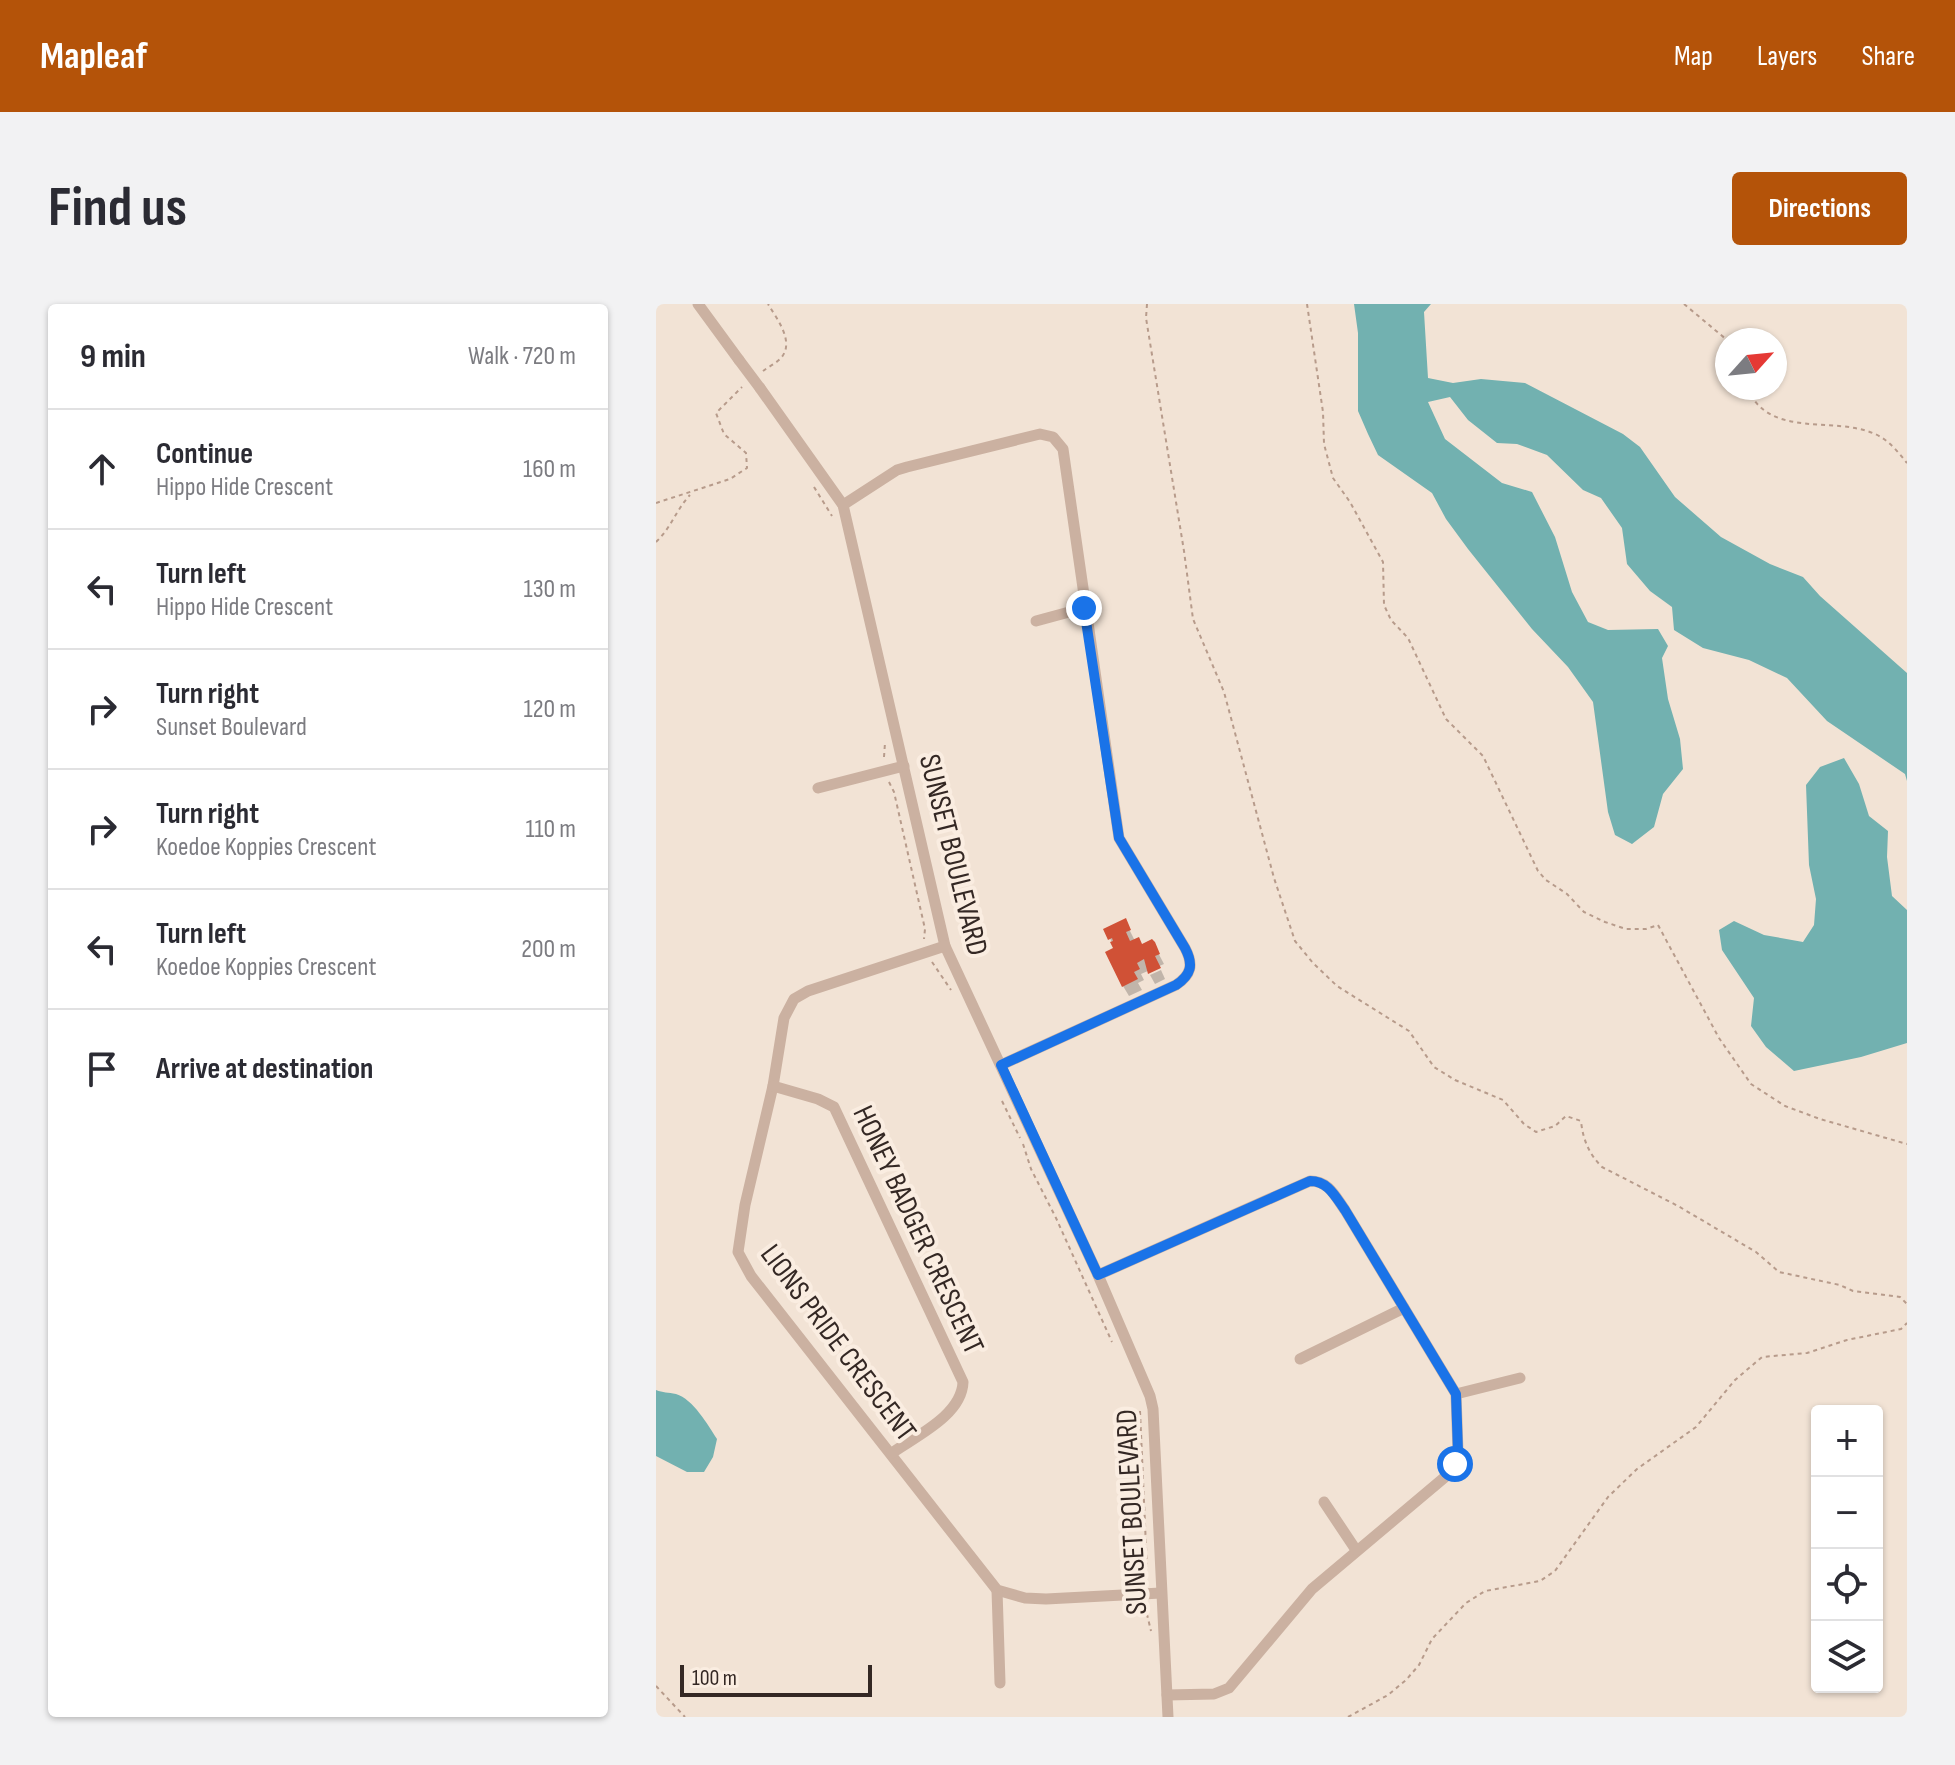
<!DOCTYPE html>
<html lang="en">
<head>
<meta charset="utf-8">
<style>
  :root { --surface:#fff; --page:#f2f2f3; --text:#2b2b33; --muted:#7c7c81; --line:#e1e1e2; --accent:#b45309 }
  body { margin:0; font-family:"Sofia Sans Condensed",sans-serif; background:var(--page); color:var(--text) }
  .controls { position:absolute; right:24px; bottom:24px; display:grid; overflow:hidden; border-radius:8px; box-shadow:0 2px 6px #0004 }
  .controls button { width:72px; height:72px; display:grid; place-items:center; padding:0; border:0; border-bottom:2px solid var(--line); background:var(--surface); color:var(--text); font:40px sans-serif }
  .compass { position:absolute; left:1059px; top:24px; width:72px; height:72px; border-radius:50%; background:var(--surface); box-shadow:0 2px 6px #0004; rotate:63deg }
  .scale { position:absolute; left:24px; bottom:20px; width:192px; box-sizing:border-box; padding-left:8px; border:4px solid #342824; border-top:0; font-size:22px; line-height:28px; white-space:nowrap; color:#342824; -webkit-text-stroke:6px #faede1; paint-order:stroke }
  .stop { position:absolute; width:24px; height:24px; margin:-18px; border:6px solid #1a73e8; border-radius:50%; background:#fff }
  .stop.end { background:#1a73e8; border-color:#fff; box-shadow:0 2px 8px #0008 }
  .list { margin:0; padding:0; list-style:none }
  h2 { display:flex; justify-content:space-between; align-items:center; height:104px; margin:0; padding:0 32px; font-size:34px }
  h2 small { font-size:26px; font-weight:400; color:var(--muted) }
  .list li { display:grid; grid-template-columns:52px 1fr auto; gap:24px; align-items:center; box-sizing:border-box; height:120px; padding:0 32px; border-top:2px solid var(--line) }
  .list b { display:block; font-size:30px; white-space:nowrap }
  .list p { margin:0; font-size:26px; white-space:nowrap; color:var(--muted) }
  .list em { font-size:26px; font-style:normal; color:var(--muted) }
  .icon { flex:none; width:44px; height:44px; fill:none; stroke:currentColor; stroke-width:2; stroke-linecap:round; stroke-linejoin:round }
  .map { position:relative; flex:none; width:1251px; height:1413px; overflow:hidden; border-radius:8px }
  header { display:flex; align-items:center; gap:48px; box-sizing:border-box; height:112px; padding:0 40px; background:var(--accent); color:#fff }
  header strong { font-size:38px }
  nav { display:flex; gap:44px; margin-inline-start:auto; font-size:28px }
  .intro { display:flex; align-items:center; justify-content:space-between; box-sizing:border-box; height:192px; padding:0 48px }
  h1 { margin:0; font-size:56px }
  .button { padding:20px 36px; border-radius:8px; background:var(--accent); color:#fff; font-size:28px; font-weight:700 }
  main { display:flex; gap:48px; padding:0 48px }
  aside { flex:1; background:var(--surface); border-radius:8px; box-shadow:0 2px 6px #0004 }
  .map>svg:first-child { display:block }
  .water { fill:#72b1b0 }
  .shadow { fill:#0003 }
  .building { fill:#d05136 }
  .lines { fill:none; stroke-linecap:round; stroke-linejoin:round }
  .path { stroke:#b79b8b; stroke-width:2; stroke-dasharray:4 4; stroke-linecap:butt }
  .minor { stroke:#cbb1a1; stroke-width:11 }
  .minor-bridge { stroke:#cbb1a1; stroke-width:11 }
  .route { stroke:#1a73e8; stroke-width:10 }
  .labels { text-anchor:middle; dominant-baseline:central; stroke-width:8; stroke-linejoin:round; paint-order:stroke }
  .street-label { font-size:30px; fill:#342824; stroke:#faede1 }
</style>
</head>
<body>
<header>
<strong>Mapleaf</strong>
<nav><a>Map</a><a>Layers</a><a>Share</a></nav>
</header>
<div class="intro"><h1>Find us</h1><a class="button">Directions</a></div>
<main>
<aside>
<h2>9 min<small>Walk · 720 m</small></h2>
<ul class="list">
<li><svg class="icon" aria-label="ahead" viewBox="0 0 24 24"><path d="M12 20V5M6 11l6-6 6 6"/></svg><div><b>Continue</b><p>Hippo Hide Crescent</p></div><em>160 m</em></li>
<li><svg class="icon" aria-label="left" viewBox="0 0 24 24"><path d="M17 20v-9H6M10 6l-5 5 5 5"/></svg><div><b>Turn left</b><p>Hippo Hide Crescent</p></div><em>130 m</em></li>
<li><svg class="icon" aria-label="right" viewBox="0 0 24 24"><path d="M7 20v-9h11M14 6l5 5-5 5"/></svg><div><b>Turn right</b><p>Sunset Boulevard</p></div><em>120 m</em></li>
<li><svg class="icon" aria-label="right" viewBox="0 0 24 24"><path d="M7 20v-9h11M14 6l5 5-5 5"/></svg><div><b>Turn right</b><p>Koedoe Koppies Crescent</p></div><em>110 m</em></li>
<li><svg class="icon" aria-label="left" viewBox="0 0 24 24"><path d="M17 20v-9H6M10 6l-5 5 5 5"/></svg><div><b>Turn left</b><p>Koedoe Koppies Crescent</p></div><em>200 m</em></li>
<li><svg class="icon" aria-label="arrive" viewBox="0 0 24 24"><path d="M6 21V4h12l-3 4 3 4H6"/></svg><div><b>Arrive at destination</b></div></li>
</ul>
</aside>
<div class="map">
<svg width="1251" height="1413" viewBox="0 0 1251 1413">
  <rect width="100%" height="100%" fill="#f2e3d5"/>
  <!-- water -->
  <g class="water">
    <polygon points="698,0 775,0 768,8 772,74 797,79 825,75 869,79 967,130 984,143 1019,193 1065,233 1114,260 1147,273 1164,292 1251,369 1251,477 1249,470 1171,417 1131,374 1093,356 1047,344 1018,326 1016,303 994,287 971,260 966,224 945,194 927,186 891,151 861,140 841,139 812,116 794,93 772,98 789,135 846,179 876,188 899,233 916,288 932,318 952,326 1002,325 1012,342 1006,354 1012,395 1024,435 1027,465 1007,490 998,523 976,540 959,531 952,508 937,398 912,363 876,325 812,245 790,215 776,189 722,151 712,130 702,107 702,29"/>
    <polygon points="1188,454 1203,480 1213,512 1232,527 1231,553 1236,592 1251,606 1251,739 1205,753 1138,767 1110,743 1095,722 1098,694 1066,646 1063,626 1078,617 1108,631 1147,638 1158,621 1160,595 1153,561 1150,481 1164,463"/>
    <path d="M 0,1086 C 7,1089 12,1088 20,1090 C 37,1095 52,1121 61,1135 L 57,1153 L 48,1168 L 31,1168 L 0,1152 Z"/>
  </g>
  <!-- shadow -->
  <g class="shadow">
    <polygon points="469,617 479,637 486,642 497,639 508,660 485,670 488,676 482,679 486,686 473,692 467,682 459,645 450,626"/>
    <polygon points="505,666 509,675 499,680 494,671"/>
  </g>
  <!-- building -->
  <polygon class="building" points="470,614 475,626 470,628 474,637 483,633 486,640 496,635 499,638 504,650 499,652 505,664 492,670 488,655 481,659 484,665 478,668 482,675 466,683 449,648 457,644 454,638 457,637 456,634 452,636 447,625"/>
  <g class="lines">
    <!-- path -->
    <g class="path">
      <path d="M 491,0 L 490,14 L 528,247 L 537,315 L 568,388 L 618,574 L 639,637 L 657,659 L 681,682 L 753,727 L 778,763 L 799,776 L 847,796 L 868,820 L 880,828 L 899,822 L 910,812 L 925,817 C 927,836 933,850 946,863 L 1022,902 L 1100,948 L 1123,968 L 1184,981 L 1197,987 L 1244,993 L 1251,1000"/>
      <polyline points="651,0 667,108 668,140 677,174 694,198 727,258 728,301 735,316 752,334 790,415 827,452 882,567 890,576 911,590 928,608 949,618 970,625 990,625 1002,621 1063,734 1095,780 1129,802 1164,815 1251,840"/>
      <polyline points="1028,0 1071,36"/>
      <path d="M 107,67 C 112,63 119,60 124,55 C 140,39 121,15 112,0"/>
      <path d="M 1091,84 C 1114,136 1177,111 1219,130 C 1233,136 1242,148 1251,159"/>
      <polyline points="158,183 176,212"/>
      <polyline points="0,199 74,175 91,164 90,149 68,130 60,109 86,83"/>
      <path d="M 0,238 C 15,224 20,206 34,191"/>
      <polyline points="228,453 229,439"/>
      <polyline points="233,478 238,488 269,625 268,635"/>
      <polyline points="276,658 295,686"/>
      <polyline points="346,797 364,834"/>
      <polyline points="367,840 375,865 400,914 456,1038"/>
      <polyline points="484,1107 491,1265 488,1276"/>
      <polyline points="489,1302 495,1327"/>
      <polyline points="0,1382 29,1413"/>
      <polyline points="692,1413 732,1391 750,1376 763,1361 776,1335 810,1299 829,1287 884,1277 899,1267 952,1193 981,1165 1040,1123 1079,1076 1106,1053 1151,1049 1191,1036 1245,1025 1251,1019"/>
    </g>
    <!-- minor -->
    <g class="minor">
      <polyline points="42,0 83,56"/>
      <polyline points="104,84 187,201 289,642 442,971 494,1092 497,1105 512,1413"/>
      <path d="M 187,201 L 241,166 L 251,163 L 384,130 L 397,133 L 407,145 L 463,534 L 529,644 C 538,661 535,671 520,681 L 345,761"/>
      <polyline points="380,317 428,304"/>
      <polyline points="162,484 248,462"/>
      <polyline points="289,642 152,687 138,695 128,714 117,782 89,901 82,948 95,972 341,1286 369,1294 390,1295 505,1289"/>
      <path d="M 117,782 L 162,795 L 178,803 L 307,1078 C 306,1111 260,1132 236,1149"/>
      <path d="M 442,971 L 654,877 C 673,877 679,892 689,906 L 800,1090 L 802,1148 L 795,1168 L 656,1285 L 573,1384 L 558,1390 L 511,1391"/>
      <polyline points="644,1055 748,1004"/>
      <polyline points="800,1090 864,1074"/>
      <polyline points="668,1198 700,1246"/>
      <polyline points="341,1286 344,1379"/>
    </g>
    <!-- minor-bridge -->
    <polyline class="minor-bridge" points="83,56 104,84"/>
  </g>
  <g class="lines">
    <!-- route -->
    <path class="route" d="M 428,304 L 463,534 L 529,644 C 538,661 535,671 520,681 L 345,761 L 442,971 L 654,877 C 672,877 679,892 689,906 L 800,1090 L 802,1148 L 799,1160"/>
  </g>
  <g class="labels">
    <!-- street labels -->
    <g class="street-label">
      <text transform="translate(297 551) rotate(76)">SUNSET BOULEVARD</text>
      <text transform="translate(262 926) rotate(65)">HONEY BADGER CRESCENT</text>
      <text transform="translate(182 1039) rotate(53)">LIONS PRIDE CRESCENT</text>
      <text transform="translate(476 1208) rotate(-93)">SUNSET BOULEVARD</text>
    </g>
  </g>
</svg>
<div class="controls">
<button>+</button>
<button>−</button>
<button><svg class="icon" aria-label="locate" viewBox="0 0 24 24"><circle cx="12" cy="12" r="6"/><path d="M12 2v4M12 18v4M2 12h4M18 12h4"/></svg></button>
<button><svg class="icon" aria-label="layers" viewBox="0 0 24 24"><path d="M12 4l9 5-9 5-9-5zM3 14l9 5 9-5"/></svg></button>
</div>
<svg class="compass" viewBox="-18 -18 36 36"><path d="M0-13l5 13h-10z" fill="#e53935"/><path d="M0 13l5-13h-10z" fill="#7c7c81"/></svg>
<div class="scale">100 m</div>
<div class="stop" style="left:799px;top:1160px"></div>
<div class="stop end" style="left:428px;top:304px"></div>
</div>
</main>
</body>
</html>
